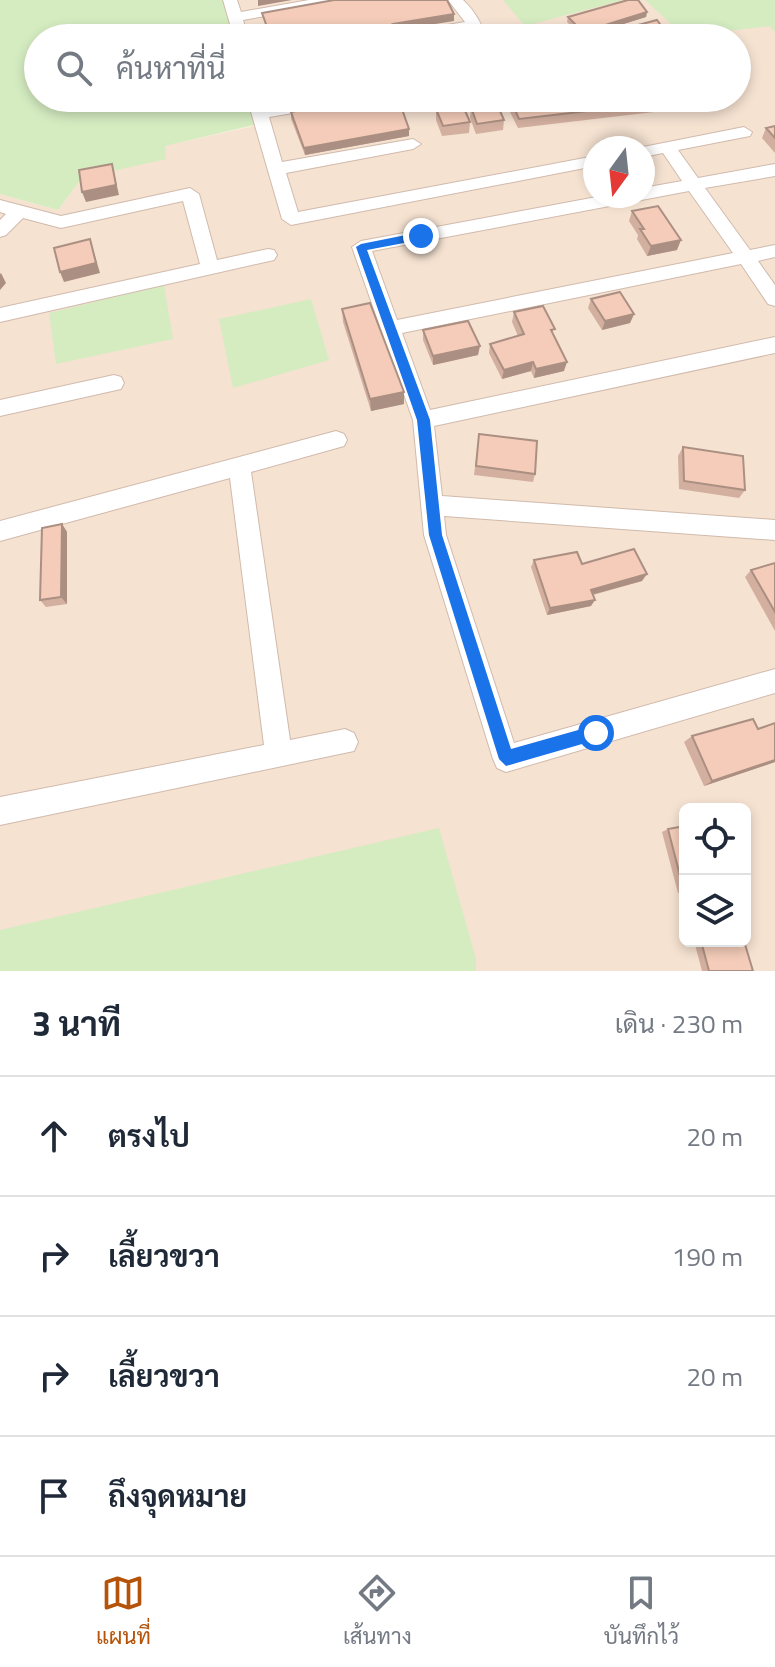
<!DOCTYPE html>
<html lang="th">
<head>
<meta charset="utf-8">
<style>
  :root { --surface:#fff; --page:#f6f6f7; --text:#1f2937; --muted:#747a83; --line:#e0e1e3; --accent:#b45309 }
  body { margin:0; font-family:"Titillium Web",Sarabun,sans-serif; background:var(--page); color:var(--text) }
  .controls { position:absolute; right:24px; bottom:24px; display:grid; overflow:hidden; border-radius:12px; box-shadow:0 4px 12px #0003 }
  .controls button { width:72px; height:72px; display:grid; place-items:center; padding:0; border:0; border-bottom:2px solid var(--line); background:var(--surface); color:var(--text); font:40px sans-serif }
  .compass { position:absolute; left:583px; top:136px; width:72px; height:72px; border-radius:50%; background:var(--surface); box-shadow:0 4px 12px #0003; rotate:195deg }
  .stop { position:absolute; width:24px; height:24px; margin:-18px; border:6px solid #1a73e8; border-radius:50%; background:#fff }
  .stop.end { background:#1a73e8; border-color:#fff; box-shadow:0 2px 8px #0008 }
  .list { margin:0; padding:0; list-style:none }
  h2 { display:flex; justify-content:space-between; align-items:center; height:104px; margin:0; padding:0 32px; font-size:34px }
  h2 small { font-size:26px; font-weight:400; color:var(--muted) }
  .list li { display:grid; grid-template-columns:52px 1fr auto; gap:24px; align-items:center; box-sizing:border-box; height:120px; padding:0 32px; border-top:2px solid var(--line) }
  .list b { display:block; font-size:30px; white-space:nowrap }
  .list em { font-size:26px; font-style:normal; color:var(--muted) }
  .icon { flex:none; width:44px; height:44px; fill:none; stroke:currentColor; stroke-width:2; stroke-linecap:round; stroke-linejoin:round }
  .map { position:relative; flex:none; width:775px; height:971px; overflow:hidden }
  .search { position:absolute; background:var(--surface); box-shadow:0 4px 12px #0003; left:24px; right:24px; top:24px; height:88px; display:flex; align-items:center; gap:20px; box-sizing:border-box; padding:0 28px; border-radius:44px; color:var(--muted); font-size:30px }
  .sheet { height:584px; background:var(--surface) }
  nav { display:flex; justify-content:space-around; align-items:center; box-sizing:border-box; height:112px; border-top:2px solid var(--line); background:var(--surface); font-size:22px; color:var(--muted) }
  nav a { display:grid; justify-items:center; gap:4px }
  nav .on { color:var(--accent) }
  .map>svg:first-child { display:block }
  .residential { fill:#f5e2d1; fill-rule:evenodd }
  .green { fill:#d5ecc1 }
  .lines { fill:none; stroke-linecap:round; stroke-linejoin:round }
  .minor-casing { stroke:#d1baac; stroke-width:2 }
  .minor { fill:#fff; fill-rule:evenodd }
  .wall { fill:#d2af9f }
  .shaded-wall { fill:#ab8f82 }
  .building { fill:#f4ccb9; stroke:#ab8f82; stroke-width:2 }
  .route { fill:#1a73e8 }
</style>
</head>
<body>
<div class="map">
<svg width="775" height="971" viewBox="0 0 775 971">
  <rect width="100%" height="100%" fill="#fdf1e3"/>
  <!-- residential -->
  <path class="residential" d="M 224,0 L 775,0 L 775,971 L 0,971 L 0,194 L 58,210 L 82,178 L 166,158 L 164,146 L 254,126 L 248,98 L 737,98 L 737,38 L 233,38 ZM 595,148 L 643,148 L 643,196 L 595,196 ZM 685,809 L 745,809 L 745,941 L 685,941 Z"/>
  <!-- green -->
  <g class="green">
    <polygon points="0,0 224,0 233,38 38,38 38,98 248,98 254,125 165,146 166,159 82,178 58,210 0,194"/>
    <polygon points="503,0 623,0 525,26"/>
    <polygon points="645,0 775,0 775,32 770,26 684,36"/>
    <polygon points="164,285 173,339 56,364 49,313"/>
    <polygon points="311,299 329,360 233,388 219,319"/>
    <polygon points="439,828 476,959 476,971 0,971 0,930"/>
  </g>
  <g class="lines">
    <defs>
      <g id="minor">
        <polygon points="223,0 237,0 241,12 309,0 341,0 334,4 243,20 248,38 234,38"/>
        <path d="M 448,0 L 463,0 C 475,11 482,24 486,38 L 472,38 L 469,30 L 421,38 L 386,38 L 393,34 L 465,22 Z"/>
        <polygon points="247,98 263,98 266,108 324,98 361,98 353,103 269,117 282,162 413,139 421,144 413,149 286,173 298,212 595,156 595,166 291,225 282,219"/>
        <polygon points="410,98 455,101 548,98 540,103 455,111 412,101"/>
        <path d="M 744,127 L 752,132 L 750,136 L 678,150 L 698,178 L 775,164 L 775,176 L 705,188 L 750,250 L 775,245 L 775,257 L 758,261 L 775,285 L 775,306 L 768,304 L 741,264 L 402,333 L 430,410 L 775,337 L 775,353 L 434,426 L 442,496 L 775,520 L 775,540 L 444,516 L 446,535 L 514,743 L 775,669 L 775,693 L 506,772 L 497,768 L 493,759 L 424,535 L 413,420 L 352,247 L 361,241 L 602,196 L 643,196 L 643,188 L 682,181 L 663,153 L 643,157 L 643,148 L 638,148 ZM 689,191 L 733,253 L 397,320 L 372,251 Z"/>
        <polygon points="190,188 199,194 217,260 268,249 274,250 277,255 274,260 0,322 0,308 200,264 183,201 61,228 23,218 6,235 0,237 0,220 6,214 0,212 0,200 61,216"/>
        <polygon points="114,375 121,377 124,383 121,389 0,416 0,400"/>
        <polygon points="336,431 344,434 347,440 344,446 251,472 290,740 345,729 354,733 358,742 354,751 0,825 0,797 264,745 230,478 0,541 0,521"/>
      </g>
    </defs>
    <!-- minor casing -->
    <use href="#minor" class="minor-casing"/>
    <!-- minor -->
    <use href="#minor" class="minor"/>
  </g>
  <!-- wall -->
  <g class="wall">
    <polygon points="647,12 646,17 598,32 670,38 587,38 588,35 582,37 567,22 568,17"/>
    <polygon points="534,98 691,99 688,108 518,128 510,112 512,103 534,100"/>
    <polygon points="353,99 409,136 305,155 291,119 291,112"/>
    <polygon points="471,107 504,120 503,130 476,134 470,118"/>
    <polygon points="436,109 470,122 469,133 442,136 436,120"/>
    <polygon points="775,126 775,153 762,138 766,128"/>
    <polygon points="632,211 677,250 647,256 637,239 638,235 629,221"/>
    <polygon points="591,299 634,314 630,323 602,330 588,308"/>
    <polygon points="342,309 404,392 404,404 371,411 343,322"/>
    <polygon points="514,312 553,335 564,371 534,378 531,371 502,379 489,353 490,344 518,336 512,322"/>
    <polygon points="423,330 478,355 433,365 423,340"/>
    <polygon points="478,443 535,474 533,482 474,475"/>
    <polygon points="683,447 745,490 739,498 679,489 678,456"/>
    <polygon points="62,524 67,532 67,604 46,607 40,600"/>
    <polygon points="534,560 582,564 642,581 593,595 591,606 547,615 531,567"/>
    <polygon points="775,563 775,631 745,577 751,570"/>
    <polygon points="775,723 775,762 704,786 684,742 692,736 758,729"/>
    <polygon points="685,826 685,905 682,893 678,893 662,832 668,829"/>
    <polygon points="694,941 744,941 753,971 702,971"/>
  </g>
  <!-- shaded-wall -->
  <g class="shaded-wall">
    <polygon points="258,0 292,0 258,6"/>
    <polygon points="647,12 646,17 591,34 589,32 588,35 582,37 583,32"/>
    <polygon points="454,14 454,21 392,31 385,35 384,38 384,28 393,24"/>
    <polygon points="409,129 409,136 305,155 304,148"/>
    <polygon points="112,164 119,195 86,202 82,192"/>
    <polygon points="90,239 100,273 64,282 60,272"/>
    <polygon points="681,240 677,250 647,256 651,246"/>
    <polygon points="1,273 6,283 0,290 0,274"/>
    <polygon points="634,314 630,323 602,330 605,321"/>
    <polygon points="480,346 478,355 433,365 433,356"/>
    <polygon points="533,362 531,371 502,379 504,370"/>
    <polygon points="567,362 564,371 534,378 536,369"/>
    <polygon points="404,392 404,404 371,411 370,399"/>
    <polygon points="62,524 67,532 67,604 61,597"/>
    <polygon points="647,574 642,581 587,596 591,590"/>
    <polygon points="595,600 591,606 547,615 550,608"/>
    <polygon points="775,760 775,762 704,786 712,781"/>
  </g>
  <!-- building -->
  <g class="building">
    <polygon points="334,0 447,0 454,14 393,24 384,28 384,33 421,34 462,27 468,38 271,38 262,13"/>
    <polygon points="628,0 638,0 647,12 583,32 568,17"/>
    <polygon points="657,20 670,38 595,38 589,32 612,32"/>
    <polygon points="355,98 398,98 409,129 304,148 291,112"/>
    <polygon points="535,98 690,98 691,99 519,119 512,103 536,100"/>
    <polygon points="497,104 504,120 477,124 471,107"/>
    <polygon points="463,106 470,122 443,126 436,109"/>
    <polygon points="775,126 775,138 766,128"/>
    <polygon points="112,164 116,185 82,192 79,170"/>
    <polygon points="658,206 681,240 651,246 640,229 644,229 632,211"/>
    <polygon points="90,239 96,263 60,272 54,248"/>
    <polygon points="620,292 634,314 605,321 591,299"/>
    <polygon points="370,303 404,392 370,399 342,309"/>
    <polygon points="543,306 555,329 551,330 567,362 536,369 533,362 504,370 490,344 524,334 514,312"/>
    <polygon points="468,321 480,346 433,356 423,330"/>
    <polygon points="479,434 537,441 535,474 476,466"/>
    <polygon points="683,447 743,456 745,490 684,481"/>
    <polygon points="62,524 61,597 40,600 42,528"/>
    <polygon points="634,549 647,574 591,590 595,600 550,608 534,560 577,552 582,564"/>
    <polygon points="775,563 775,612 751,570"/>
    <polygon points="753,719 758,729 775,723 775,760 712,781 692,736"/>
    <polygon points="685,826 685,891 684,891 668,829"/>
    <polygon points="701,941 744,941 753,971 709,971"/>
  </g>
  <!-- route -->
  <polygon class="route" points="421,232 425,233 425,239 367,250 430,420 442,535 511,749 596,725 603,733 596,740 506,766 499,759 429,535 417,420 356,247 361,244"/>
</svg>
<div class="controls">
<button><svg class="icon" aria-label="locate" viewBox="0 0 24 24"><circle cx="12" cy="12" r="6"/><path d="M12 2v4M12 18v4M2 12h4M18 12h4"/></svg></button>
<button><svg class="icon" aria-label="layers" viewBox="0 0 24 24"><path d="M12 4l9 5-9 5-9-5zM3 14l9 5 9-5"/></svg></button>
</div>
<svg class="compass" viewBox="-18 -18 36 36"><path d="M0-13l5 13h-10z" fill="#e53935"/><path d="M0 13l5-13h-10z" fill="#747a83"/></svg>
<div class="stop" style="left:596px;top:733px"></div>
<div class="stop end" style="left:421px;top:236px"></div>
<div class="search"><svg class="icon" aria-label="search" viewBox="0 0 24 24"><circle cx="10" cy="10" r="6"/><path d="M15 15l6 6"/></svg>ค้นหาที่นี่</div>
</div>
<section class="sheet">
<h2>3 นาที<small>เดิน · 230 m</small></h2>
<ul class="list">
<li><svg class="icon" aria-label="ahead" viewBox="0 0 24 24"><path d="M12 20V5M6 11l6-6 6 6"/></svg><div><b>ตรงไป</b></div><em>20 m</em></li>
<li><svg class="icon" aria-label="right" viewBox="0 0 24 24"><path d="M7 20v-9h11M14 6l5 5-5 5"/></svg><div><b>เลี้ยวขวา</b></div><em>190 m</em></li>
<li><svg class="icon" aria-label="right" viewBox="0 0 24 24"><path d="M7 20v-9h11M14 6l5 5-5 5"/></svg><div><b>เลี้ยวขวา</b></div><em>20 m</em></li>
<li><svg class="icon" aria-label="arrive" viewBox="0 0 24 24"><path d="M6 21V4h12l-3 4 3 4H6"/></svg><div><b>ถึงจุดหมาย</b></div></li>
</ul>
</section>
<nav>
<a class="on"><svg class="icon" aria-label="map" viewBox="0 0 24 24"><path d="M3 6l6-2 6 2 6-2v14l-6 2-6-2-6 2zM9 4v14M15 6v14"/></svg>แผนที่</a>
<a><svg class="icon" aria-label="directions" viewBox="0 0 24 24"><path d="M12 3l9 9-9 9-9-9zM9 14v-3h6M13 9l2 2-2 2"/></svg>เส้นทาง</a>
<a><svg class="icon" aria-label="saved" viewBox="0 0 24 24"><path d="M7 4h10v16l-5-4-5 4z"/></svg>บันทึกไว้</a>
</nav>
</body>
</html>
